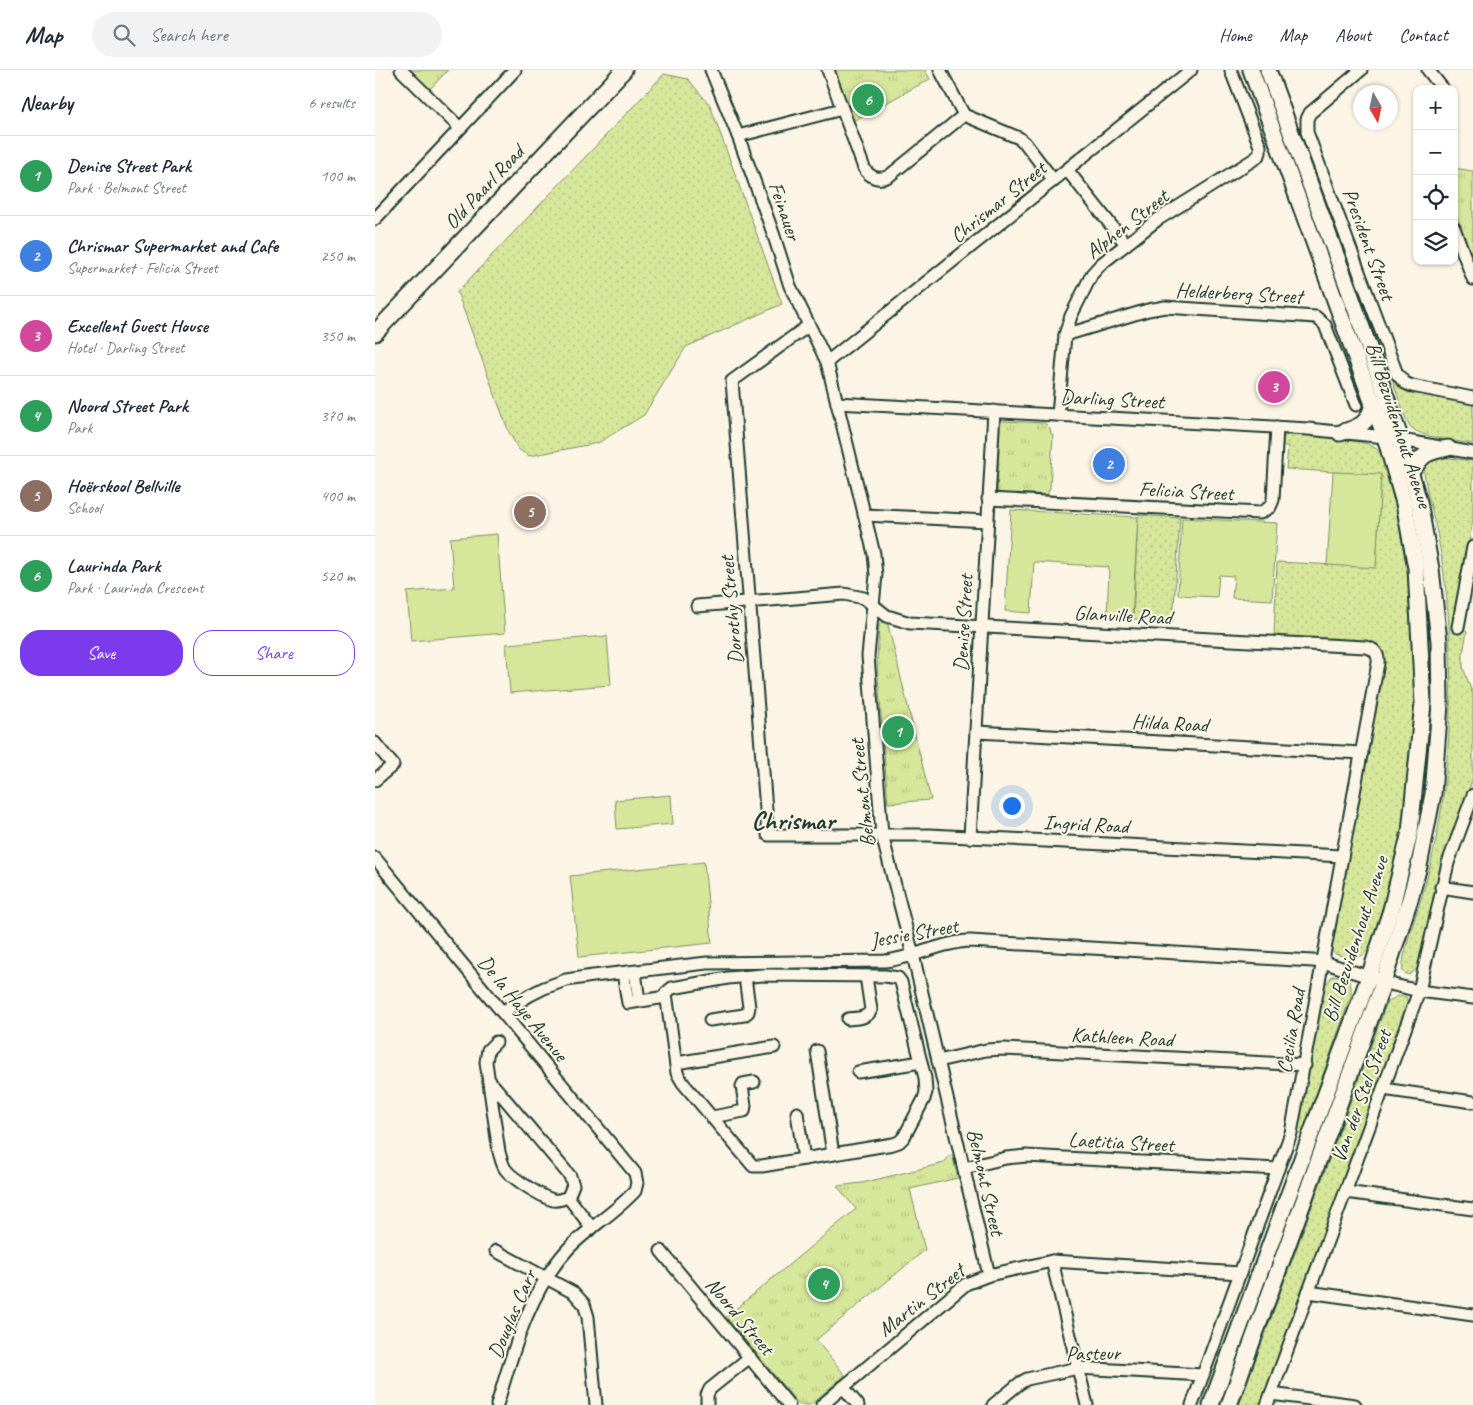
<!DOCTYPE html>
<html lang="en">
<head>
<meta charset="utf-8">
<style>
  :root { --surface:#fff; --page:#f2f2f3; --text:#1f2937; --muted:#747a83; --line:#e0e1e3; --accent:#7c3aed }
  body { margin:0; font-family:Caveat,sans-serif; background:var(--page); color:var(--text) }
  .controls { position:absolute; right:15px; top:15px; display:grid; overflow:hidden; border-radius:10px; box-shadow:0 1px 4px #0004 }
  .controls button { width:45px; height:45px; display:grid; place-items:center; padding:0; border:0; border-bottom:1px solid var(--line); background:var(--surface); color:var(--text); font:25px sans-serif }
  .compass { position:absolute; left:978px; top:15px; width:45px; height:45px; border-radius:50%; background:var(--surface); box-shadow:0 1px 4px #0004; rotate:171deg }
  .you { position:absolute; left:636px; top:735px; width:18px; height:18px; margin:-12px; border:4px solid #fff; border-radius:50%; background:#1a73e8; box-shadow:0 0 0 8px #1a73e833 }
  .badge { display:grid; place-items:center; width:32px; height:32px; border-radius:50%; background:var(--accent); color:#fff; font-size:16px; font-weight:700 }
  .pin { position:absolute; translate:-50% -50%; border:2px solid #fff; box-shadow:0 1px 5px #0006 }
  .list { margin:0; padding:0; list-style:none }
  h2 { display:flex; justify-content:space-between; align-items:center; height:65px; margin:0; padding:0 20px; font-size:21px }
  h2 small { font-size:16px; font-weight:400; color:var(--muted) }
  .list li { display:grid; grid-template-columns:32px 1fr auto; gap:15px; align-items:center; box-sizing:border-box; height:80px; padding:0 20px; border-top:1px solid var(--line) }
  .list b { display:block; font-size:19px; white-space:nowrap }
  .list p { margin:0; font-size:16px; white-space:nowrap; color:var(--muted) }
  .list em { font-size:16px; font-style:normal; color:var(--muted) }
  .actions { display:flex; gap:10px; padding:15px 20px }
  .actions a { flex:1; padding:11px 0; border:1px solid var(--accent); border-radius:20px; text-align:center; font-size:18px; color:var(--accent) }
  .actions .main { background:var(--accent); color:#fff }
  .icon { flex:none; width:28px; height:28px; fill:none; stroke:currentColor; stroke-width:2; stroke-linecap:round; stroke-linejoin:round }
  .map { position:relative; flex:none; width:1098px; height:1335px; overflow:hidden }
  header { display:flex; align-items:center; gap:30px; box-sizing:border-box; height:70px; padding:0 25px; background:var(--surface); border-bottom:1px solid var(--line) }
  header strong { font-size:24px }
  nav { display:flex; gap:28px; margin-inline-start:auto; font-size:18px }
  .search { width:350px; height:45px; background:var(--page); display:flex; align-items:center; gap:12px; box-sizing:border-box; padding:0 18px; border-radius:28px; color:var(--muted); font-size:19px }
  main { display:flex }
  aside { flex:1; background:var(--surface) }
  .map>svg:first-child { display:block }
  .grass { fill:url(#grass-dots); stroke:#7a9267 }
  .park { fill:url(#park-tufts); stroke:#7a9267 }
  .garden { fill:#d6e69a; stroke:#7a9267 }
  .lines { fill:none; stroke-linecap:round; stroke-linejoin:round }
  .minor-casing { stroke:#1f3d34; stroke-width:15 }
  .major-casing { stroke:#1f3d34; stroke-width:19 }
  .minor { stroke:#fcf5e5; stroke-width:11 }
  .major { stroke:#fcf5e5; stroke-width:15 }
  .labels { text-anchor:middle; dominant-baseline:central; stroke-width:4; stroke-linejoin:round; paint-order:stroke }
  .street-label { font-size:21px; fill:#1f3d34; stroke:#fcf5e5 }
  .district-label { font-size:26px; font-weight:bold; fill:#1f3d34; stroke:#fcf5e5 }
</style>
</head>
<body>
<header>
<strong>Map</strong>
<div class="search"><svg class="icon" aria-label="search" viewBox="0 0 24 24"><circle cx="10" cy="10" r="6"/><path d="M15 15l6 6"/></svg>Search here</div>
<nav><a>Home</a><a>Map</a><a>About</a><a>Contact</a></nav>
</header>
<main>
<aside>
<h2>Nearby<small>6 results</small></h2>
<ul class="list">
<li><span class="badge" style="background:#2e9e5b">1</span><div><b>Denise Street Park</b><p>Park · Belmont Street</p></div><em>100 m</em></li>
<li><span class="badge" style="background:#3f7fe0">2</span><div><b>Chrismar Supermarket and Cafe</b><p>Supermarket · Felicia Street</p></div><em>250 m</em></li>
<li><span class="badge" style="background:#d1479c">3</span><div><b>Excellent Guest House</b><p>Hotel · Darling Street</p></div><em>350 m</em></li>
<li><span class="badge" style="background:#2e9e5b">4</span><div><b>Noord Street Park</b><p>Park</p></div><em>370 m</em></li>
<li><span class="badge" style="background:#8d6e63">5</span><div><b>Hoërskool Bellville</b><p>School</p></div><em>400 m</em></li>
<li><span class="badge" style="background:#2e9e5b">6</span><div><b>Laurinda Park</b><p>Park · Laurinda Crescent</p></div><em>520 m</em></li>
</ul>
<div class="actions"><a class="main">Save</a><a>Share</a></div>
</aside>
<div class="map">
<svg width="1098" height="1335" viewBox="0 0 1098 1335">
  <defs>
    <pattern id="grass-dots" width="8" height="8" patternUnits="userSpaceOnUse" patternTransform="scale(1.25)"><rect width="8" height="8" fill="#d6e69a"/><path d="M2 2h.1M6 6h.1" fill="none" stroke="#b7c685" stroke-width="1.8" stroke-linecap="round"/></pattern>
    <pattern id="park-tufts" width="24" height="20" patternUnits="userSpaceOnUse" patternTransform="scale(1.25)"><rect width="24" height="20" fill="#d6e69a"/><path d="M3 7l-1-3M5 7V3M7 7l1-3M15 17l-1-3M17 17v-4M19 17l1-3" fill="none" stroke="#b7c685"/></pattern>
  </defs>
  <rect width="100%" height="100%" fill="#fcf5e5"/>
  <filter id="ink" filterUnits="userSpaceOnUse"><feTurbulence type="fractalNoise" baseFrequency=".02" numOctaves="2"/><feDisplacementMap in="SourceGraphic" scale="10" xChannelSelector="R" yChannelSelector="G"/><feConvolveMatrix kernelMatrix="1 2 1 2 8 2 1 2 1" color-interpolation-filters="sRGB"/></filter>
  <g filter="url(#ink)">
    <!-- grass -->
    <g class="grass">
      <polygon points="289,4 313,9 335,35 407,234 311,277 269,345 223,373 154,386 143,379 133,360 82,222"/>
      <path d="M 1021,310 L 1098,333 L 1098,374 C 1083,371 1044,368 1035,356 C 1028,345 1023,325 1018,312 Z"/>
      <path d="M 914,364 L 964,367 L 964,370 C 979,371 995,371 1006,383 C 1016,408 1020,434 1025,460 C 1049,580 1044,707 1011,824 C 1007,838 998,881 986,886 C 978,890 968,886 960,884 L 956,879 L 1009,584 L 1005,577 L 997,573 L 899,565 L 902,492 L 1001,497 L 1006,405 L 911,399 L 913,376 L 906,376 L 907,368 Z"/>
      <path d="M 1066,387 L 1098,391 L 1098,450 L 1080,551 L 1077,557 L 1081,562 L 1087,559 L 1092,561 L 1088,584 L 1088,597 L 1098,625 L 1098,708 L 1065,800 L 1044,897 L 1034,905 L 1028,902 C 1025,886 1044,838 1049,819 C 1059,784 1066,747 1070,711 C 1078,636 1078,559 1066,484 C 1062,457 1053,430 1049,403 L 1051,393 L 1053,390 Z"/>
      <polygon points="765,445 805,448 798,551 758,549 763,447"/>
      <polygon points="957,906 966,906 973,909 976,916 976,926 927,1064 922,1062 950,912 952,913"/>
      <polygon points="1022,926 1031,927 1034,935 887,1335 864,1335 1009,940 1012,933"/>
    </g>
    <!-- park -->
    <g class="park">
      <polygon points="33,0 73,0 54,20"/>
      <polygon points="459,0 550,0 555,9 478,51"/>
      <polygon points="1079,98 1098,101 1098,189 1079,138"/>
      <polygon points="627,351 670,353 675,358 676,364 678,365 675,418 673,423 669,426 625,425 625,423 622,421 625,355"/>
      <polygon points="508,552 513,555 556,730 513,733 502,594 504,555"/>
      <polygon points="577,1085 583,1108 535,1119 550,1180 441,1270 470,1305 435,1335 424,1335 351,1247 481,1139 462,1116 487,1113 569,1093 574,1086"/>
    </g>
    <!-- garden -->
    <g class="garden">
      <polygon points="958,402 1006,404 1001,498 952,495"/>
      <polygon points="636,440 763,447 757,549 732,547 734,497 659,492 656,543 630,541"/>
      <polygon points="807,448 902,453 897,530 857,528 859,506 844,505 842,527 803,525"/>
      <polygon points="122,464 130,563 36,571 32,522 79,518 75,468"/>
      <polygon points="232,566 236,615 135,623 131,574"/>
      <polygon points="296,725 298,754 242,759 240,730"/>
      <polygon points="329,792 337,873 204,887 195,806"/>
    </g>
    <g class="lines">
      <defs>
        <g id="minor">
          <polyline points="26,0 85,58"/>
          <polyline points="336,0 363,66 398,163 415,216 452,292 499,484 501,505 493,586 507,765 538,885 614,1205"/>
          <path d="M 453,0 L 489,98 C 495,108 504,111 514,106 L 589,45"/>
          <polyline points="565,0 589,45 644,68 650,73 679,111"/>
          <polyline points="986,0 935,43 932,49 932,62 1022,304 1030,313 1037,316 1098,328"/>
          <polyline points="1053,0 1068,19"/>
          <polyline points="363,66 467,39"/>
          <polyline points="693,101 751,174"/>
          <polyline points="0,149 140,0"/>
          <polyline points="1079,158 1098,209"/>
          <polyline points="433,256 357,311 393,765 554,765 967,786"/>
          <polyline points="690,265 773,240 790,237 941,247 950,255 981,335"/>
          <polyline points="452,292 816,0"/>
          <polyline points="462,333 933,359 1010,367 1098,383"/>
          <polyline points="683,345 690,265 696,246 717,204 726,194 782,150 881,88 885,83 885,76 856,1"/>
          <polyline points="613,429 885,443 895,437 898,430 902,357"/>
          <polyline points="489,445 612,451"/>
          <path d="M 322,536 L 469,524 L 489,528 L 512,546 L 535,553 L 990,577 C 999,578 1004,584 1003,593 L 916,1063 L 817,1335"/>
          <polyline points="1083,557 1098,477"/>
          <polyline points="601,662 987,683"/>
          <polyline points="0,673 18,695 0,710"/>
          <polyline points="595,767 619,341"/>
          <path d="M 0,788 L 260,1103 L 262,1113 L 260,1121 C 240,1143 213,1158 193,1179 C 154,1221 138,1282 122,1335"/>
          <polyline points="1066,817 1098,822"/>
          <polyline points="260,902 264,931"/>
          <polyline points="248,903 253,933 291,927"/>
          <polygon points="388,905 510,906 523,908 526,912 550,1008 551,1022 549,1029 529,1067 524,1072 518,1074 387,1096 378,1096 308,1013 302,1003 291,923 297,918 353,908"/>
          <path d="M 127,942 L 155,925 L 169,918 L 191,910 L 218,906 L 332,893 L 510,891 C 539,888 566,872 595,871 L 938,891 L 948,892 L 1019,915 L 1044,921 L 1098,928"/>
          <path d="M 473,949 C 481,948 492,949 496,940 L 491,906"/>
          <polyline points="335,950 369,945 373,942 374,937 370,907"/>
          <polyline points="442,981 458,1084"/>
          <polyline points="563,991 611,980 629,979 930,995"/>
          <polyline points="301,993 399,977"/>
          <polyline points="483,1002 546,992"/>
          <path d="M 114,1010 L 195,1106 L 198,1115 L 193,1127 C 188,1129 183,1131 178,1130 C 167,1127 138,1109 131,1100 C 127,1095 126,1088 124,1082 L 111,992 L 113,980 L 121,972"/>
          <polyline points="1008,1019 1098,1032"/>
          <polyline points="422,1043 429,1089"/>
          <polyline points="337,1047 369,1041 370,1036 367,1016 368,1014 379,1012"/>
          <polyline points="589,1098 631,1088 651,1086 903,1099"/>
          <polyline points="970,1122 1098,1139"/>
          <polyline points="193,1127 217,1158"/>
          <polyline points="121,1181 199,1223 209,1234 213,1247 221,1335"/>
          <polyline points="286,1181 414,1335"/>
          <polyline points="677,1191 712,1335"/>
          <polyline points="933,1222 1098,1245"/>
          <polyline points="468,1317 483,1335"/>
          <polyline points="896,1324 980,1335"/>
          <polyline points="332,1335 332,1325 335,1319 375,1287"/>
          <polyline points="447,1335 591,1214 614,1205 677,1191 865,1203"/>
          <polyline points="618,1335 645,1313 652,1309 703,1298 828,1305"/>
          <polyline points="892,1335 1044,921 1073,793 1098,725"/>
        </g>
        <g id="major">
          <polyline points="0,263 249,0"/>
          <path d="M 965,363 C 984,357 993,355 998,334"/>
          <path d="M 1036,402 C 1049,383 1050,383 1073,378"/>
          <polyline points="836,1335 994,907 1016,840 1035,762 1048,633 1041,498 1029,433 1010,367 876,0"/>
          <polyline points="854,1335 1004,925 1035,829 1044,796 1058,724 1065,634 1064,571 1056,499 1044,432 1026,370 975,223 893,0"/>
        </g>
      </defs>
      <!-- minor casing -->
      <use href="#minor" class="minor-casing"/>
      <!-- major casing -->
      <use href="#major" class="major-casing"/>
      <!-- minor -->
      <use href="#minor" class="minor"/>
      <!-- major -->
      <use href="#major" class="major"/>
    </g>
  </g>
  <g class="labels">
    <!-- street labels -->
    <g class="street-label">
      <text transform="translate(109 117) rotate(-47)">Old Paarl Road</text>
      <text transform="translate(623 132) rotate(-39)">Chrismar Street</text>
      <text transform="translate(410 141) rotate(71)">Feinauer</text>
      <text transform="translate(752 154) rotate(-38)">Alphen Street</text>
      <text transform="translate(994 174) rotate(70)">President Street</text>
      <text transform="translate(864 223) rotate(3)">Helderberg Street</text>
      <text transform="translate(737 329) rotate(3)">Darling Street</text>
      <text transform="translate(1024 355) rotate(72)">Bill Bezuidenhout Avenue</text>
      <text transform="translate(811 421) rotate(3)">Felicia Street</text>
      <text transform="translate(356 540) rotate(-95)">Dorothy Street</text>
      <text transform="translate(748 545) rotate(3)">Glanville Road</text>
      <text transform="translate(588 553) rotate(-87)">Denise Street</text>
      <text transform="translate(795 653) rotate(3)">Hilda Road</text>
      <text transform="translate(487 723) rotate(-96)">Belmont Street</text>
      <text transform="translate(711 754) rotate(3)">Ingrid Road</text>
      <text transform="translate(539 863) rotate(-10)">Jessie Street</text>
      <text transform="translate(980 869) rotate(-72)">Bill Bezuidenhout Avenue</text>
      <text transform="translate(148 938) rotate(51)">De la Haye Avenue</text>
      <text transform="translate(916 961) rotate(-80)">Cecilia Road</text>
      <text transform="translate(747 967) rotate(3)">Kathleen Road</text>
      <text transform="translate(986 1026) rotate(-70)">Van der Stel Street</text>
      <text transform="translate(746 1072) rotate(3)">Laetitia Street</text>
      <text transform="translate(611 1112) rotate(77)">Belmont Street</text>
      <text transform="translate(546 1230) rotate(-38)">Martin Street</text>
      <text transform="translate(137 1244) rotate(-67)">Douglas Carr</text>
      <text transform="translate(365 1246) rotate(50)">Noord Street</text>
      <text transform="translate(718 1283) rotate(-1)">Pasteur</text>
    </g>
    <!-- district labels -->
    <g class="district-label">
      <text x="418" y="750">Chrismar</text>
    </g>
  </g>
</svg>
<div class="controls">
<button>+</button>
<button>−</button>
<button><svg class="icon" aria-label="locate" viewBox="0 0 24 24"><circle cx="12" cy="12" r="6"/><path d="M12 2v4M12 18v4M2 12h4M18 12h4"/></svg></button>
<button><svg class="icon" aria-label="layers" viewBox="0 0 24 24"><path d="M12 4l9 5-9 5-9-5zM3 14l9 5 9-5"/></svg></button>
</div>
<svg class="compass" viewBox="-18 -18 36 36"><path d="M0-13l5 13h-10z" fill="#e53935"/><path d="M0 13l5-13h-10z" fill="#747a83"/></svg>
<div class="you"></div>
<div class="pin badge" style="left:523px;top:662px;background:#2e9e5b">1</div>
<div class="pin badge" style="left:734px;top:394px;background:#3f7fe0">2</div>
<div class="pin badge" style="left:899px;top:317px;background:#d1479c">3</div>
<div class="pin badge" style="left:449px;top:1214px;background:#2e9e5b">4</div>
<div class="pin badge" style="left:155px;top:442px;background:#8d6e63">5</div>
<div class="pin badge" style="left:493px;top:30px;background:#2e9e5b">6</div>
</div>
</main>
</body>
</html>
